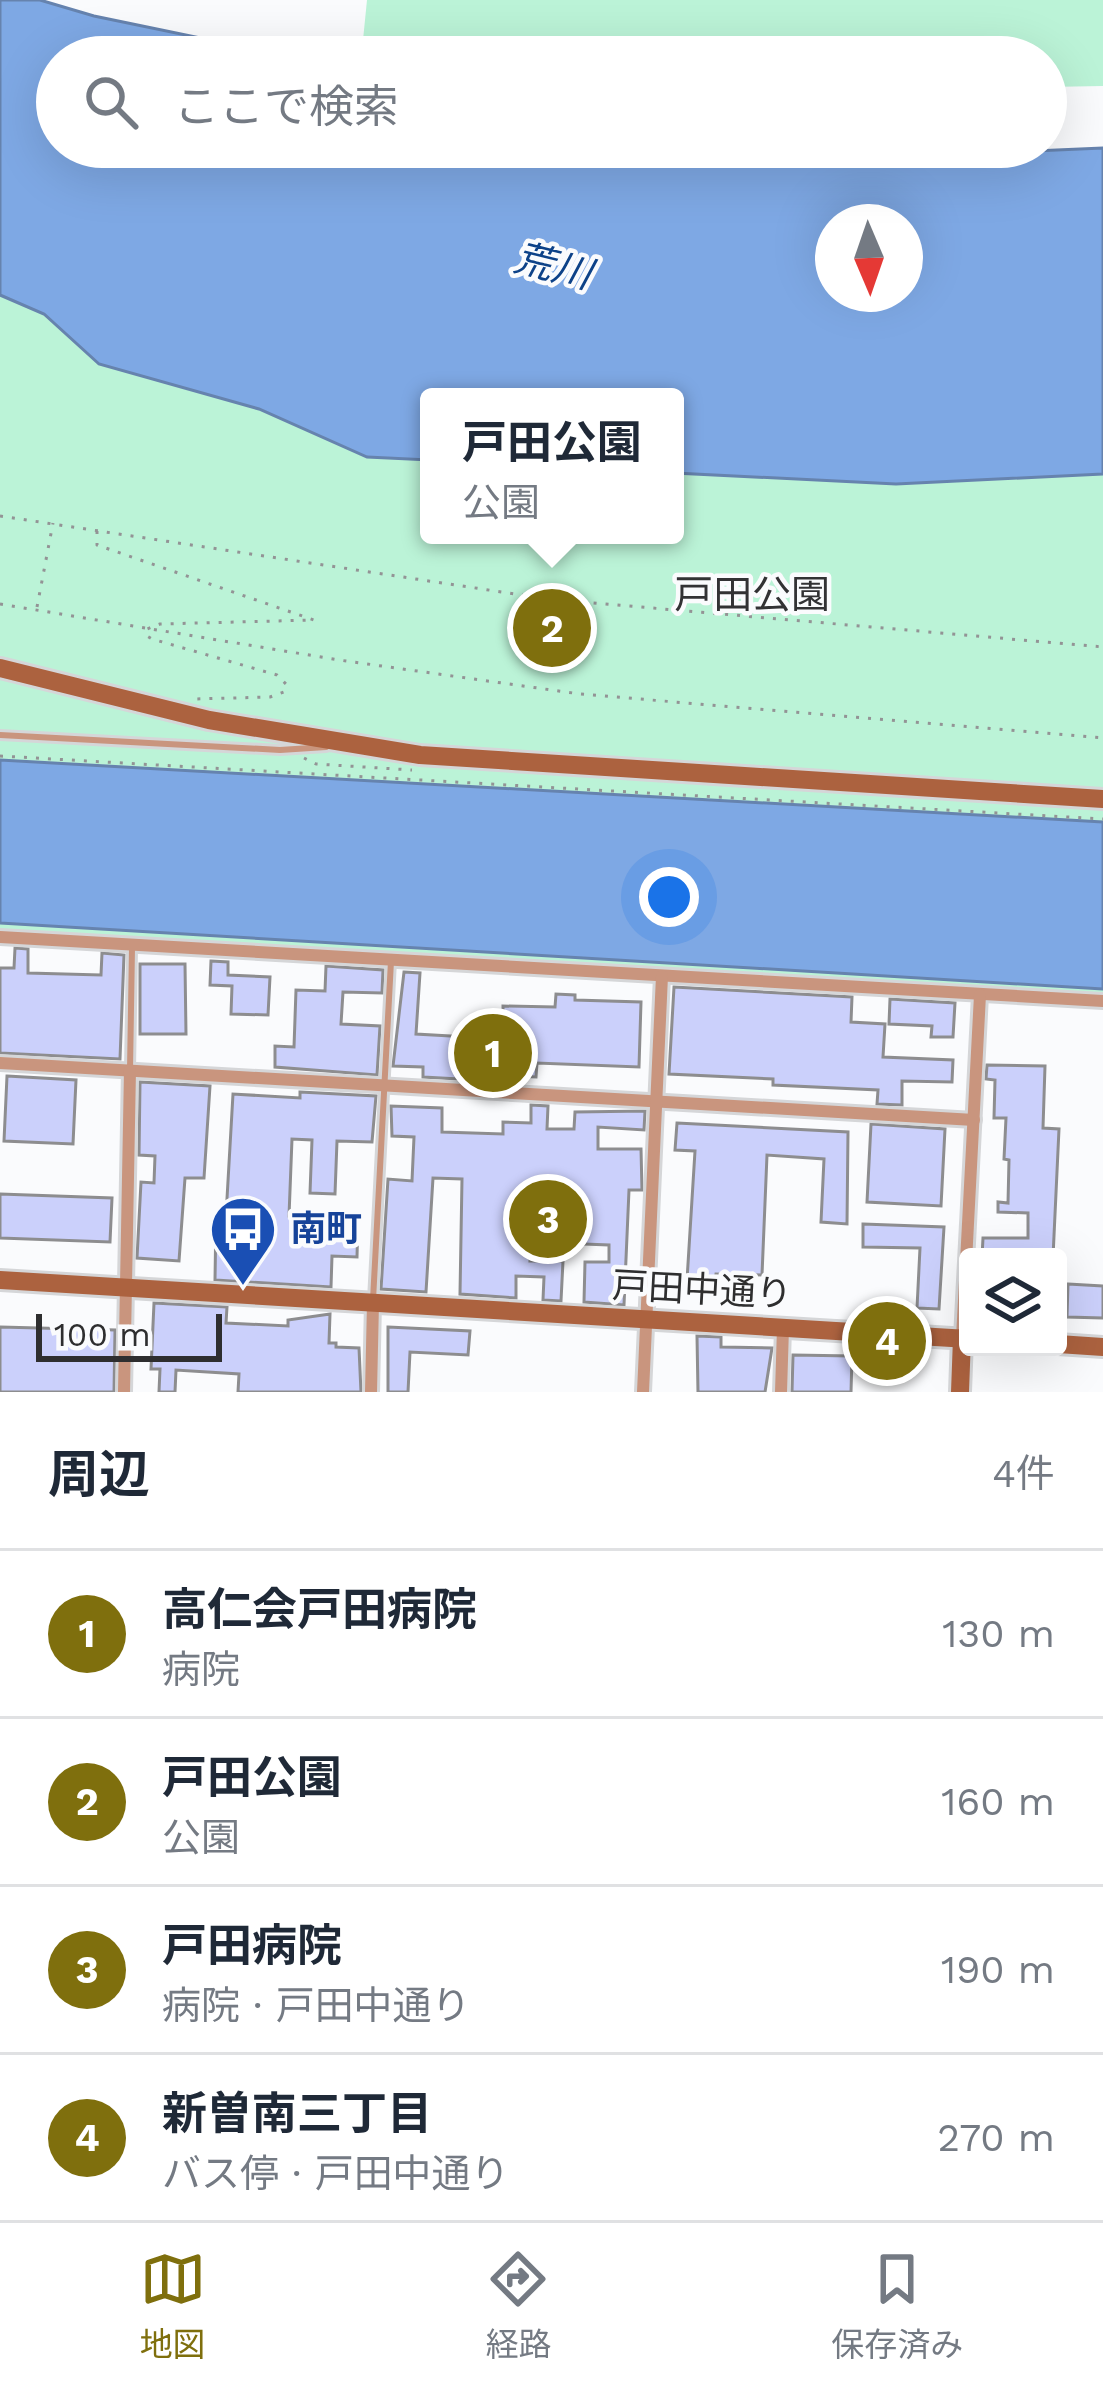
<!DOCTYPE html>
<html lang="ja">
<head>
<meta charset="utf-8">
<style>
  :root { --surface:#fff; --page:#f6f6f7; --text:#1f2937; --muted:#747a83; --line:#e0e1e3; --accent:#7f6f0d }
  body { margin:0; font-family:"Work Sans","Noto Sans JP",sans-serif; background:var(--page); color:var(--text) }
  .controls { position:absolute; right:36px; bottom:36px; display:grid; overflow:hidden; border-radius:12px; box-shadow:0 12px 48px #0002 }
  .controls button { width:108px; height:108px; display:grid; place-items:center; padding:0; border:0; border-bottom:3px solid var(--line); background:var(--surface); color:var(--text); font:60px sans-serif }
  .compass { position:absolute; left:815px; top:204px; width:108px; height:108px; border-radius:50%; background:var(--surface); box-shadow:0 12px 48px #0002; rotate:178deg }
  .scale { position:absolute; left:36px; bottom:30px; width:186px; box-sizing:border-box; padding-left:12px; border:6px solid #2e2e2f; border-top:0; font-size:33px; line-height:42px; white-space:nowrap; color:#2e2e2f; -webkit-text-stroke:9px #fafbfd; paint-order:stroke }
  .you { position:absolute; left:669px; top:897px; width:42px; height:42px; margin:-30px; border:9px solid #fff; border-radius:50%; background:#1a73e8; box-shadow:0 0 0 18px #1a73e833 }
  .badge { display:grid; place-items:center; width:78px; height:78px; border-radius:50%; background:var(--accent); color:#fff; font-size:39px; font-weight:700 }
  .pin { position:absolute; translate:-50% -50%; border:6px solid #fff; box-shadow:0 3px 12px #0006 }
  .popup { position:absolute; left:420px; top:388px; width:264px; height:156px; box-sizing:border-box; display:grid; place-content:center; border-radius:12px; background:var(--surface); filter:drop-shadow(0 3px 9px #0005); font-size:39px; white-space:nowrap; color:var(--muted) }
  .popup b { font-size:45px; color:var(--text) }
  .popup::after { content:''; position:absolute; left:50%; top:100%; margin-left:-24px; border:24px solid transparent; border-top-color:var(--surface) }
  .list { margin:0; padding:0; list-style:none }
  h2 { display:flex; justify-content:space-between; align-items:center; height:156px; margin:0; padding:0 48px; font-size:51px }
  h2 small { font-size:39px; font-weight:400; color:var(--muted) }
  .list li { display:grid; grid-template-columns:78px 1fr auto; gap:36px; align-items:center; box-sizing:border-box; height:168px; padding:0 48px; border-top:3px solid var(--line) }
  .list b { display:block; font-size:45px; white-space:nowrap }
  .list p { margin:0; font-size:39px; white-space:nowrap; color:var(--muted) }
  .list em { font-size:39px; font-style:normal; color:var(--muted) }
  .icon { flex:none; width:66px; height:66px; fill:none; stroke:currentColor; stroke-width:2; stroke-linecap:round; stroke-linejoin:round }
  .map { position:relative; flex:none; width:1103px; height:1392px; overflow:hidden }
  .search { position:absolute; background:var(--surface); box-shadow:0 12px 48px #0002; left:36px; right:36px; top:36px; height:132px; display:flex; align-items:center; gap:30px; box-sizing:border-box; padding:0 42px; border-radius:66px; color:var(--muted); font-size:45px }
  .sheet { height:828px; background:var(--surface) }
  nav { display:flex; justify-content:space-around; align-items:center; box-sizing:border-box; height:168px; border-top:3px solid var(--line); background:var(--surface); font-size:33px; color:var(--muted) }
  nav a { display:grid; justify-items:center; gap:6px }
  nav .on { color:var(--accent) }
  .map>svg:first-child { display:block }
  .green { fill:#bbf3d7; fill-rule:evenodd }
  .water { fill:#7ea8e4; stroke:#6683ae; stroke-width:3; fill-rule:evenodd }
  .building { fill:#cbd0fb; stroke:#8d8d8f; stroke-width:3 }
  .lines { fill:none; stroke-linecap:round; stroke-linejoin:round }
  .lane-casing { stroke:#d5d6d8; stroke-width:12 }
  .street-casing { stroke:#d5d6d8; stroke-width:18 }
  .secondary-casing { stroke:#d5d6d8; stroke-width:24 }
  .path { stroke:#939395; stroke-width:3; stroke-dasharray:3 9; stroke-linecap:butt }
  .lane { stroke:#c9957e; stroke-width:6 }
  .street { stroke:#c9957e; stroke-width:12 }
  .secondary { stroke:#ac623f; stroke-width:18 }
  .labels { text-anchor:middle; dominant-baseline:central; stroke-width:9; stroke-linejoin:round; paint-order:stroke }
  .transit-label { font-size:36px; font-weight:bold; fill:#164399; stroke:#fafbfd; text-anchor:start }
  .street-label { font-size:36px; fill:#2e2e2f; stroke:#fafbfd }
  .water-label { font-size:39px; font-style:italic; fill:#0d4288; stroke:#fafbfd }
  .neighbourhood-label { font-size:39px; fill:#323234; stroke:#fafbfd }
</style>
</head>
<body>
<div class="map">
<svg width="1103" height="1392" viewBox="0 0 1103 1392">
  <rect width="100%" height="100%" fill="#fafbfd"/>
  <!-- green -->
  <g class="green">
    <polygon points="367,0 1103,0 1103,86 1046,87 1046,57 508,57 363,40"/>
    <path d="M 0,164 L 624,322 L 1103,322 L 1103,993 L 0,935 ZM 429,397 L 675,397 L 675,535 L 429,535 Z"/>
  </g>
  <!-- water -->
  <g class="water">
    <path d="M 0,0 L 40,0 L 94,16 L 292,57 L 57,57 L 57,147 L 910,147 L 922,156 L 1103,148 L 1103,474 L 896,484 L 675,473 L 675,397 L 429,397 L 429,460 L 367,457 L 259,409 L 99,364 L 44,314 L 0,295 ZM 833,222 L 905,222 L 905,294 L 833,294 Z"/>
    <polygon points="0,760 1103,822 1103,989 0,923"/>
  </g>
  <!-- building -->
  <g class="building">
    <polygon points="15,948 28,949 28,973 101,975 102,953 124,955 120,1059 0,1053 0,968 14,968"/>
    <polygon points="211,961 228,962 228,975 270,977 268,1015 231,1014 232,986 210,985"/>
    <polygon points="140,964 185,964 186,1034 140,1034"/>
    <polygon points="326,966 383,970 382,993 343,992 341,1024 380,1026 377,1075 275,1067 275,1046 294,1047 296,990 325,991"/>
    <polygon points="404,972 420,973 416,1034 503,1039 503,1006 555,1007 556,994 575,995 575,1000 641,1002 639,1067 537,1063 536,1077 514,1076 514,1082 423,1077 423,1067 393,1066"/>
    <polygon points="674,987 852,997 851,1022 885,1024 883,1057 953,1060 952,1082 902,1081 902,1105 877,1104 878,1090 773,1085 773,1079 669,1074"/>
    <polygon points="890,999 955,1003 953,1037 931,1037 932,1026 889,1024"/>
    <polygon points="987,1065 1045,1066 1043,1128 1059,1129 1053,1257 982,1257 983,1238 1028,1238 1028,1213 998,1212 998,1202 1008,1203 1009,1160 1004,1159 1006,1118 994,1118 995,1080 986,1079"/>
    <polygon points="7,1076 76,1080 73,1144 4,1141"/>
    <polygon points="140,1082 210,1086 204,1178 185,1178 179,1261 137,1258 141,1182 154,1183 155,1156 139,1155"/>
    <polygon points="300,1092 376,1096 372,1142 337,1141 335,1194 310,1193 312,1140 292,1139 289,1216 358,1218 357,1257 332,1256 331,1287 215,1280 216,1216 226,1216 233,1094 300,1098"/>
    <polygon points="531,1105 548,1106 547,1129 574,1129 575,1112 645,1111 644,1130 598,1127 598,1149 641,1149 642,1190 629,1190 624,1305 584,1302 585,1262 609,1262 609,1245 531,1242 530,1261 563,1261 561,1301 543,1300 544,1277 516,1276 516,1298 460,1294 462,1179 433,1178 426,1292 381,1289 388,1179 412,1181 414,1137 392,1136 391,1106 442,1108 442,1132 503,1134 503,1122 531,1123"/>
    <polygon points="677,1123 848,1132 847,1224 821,1222 824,1159 767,1155 762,1275 716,1274 715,1282 687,1280 695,1151 675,1150"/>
    <polygon points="871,1124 945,1129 941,1206 867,1202"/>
    <polygon points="0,1194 112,1198 110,1242 0,1238"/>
    <polygon points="863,1224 944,1227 939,1309 917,1308 920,1248 863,1247"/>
    <polygon points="1068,1284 1103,1286 1103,1318 1067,1317"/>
    <polygon points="154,1303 227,1307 226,1323 288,1326 288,1320 330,1314 329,1343 336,1343 336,1347 359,1348 361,1392 238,1392 239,1374 176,1370 175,1392 159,1392 160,1369 151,1369"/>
    <polygon points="0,1327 115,1330 114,1392 0,1392"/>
    <polygon points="388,1327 470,1331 468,1355 410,1352 408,1392 388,1392"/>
    <polygon points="697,1336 721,1337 721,1347 772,1348 765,1392 698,1392"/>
    <polygon points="793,1355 852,1356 851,1392 792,1392"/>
  </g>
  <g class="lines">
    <defs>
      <g id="lane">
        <polyline points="0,735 280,750 326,747"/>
        <polyline points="130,1070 132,948"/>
        <polyline points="373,1300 391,961"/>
      </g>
      <g id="street">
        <polyline points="0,937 1103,1001"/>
        <polyline points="0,1063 974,1120"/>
        <polyline points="962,1338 980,995"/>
        <polyline points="124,1392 130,1070"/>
        <polyline points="371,1392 373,1303"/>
        <polyline points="643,1392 662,976"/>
        <polyline points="781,1392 783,1328"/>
      </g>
      <g id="secondary">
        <polyline points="0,668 209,720 420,755 1103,799"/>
        <polyline points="0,1280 968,1339"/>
        <polyline points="1058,1344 1103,1347"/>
        <polyline points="960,1392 962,1338"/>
      </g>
    </defs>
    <!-- lane casing -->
    <use href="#lane" class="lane-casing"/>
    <!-- street casing -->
    <use href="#street" class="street-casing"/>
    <!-- secondary casing -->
    <use href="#secondary" class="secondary-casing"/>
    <!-- path -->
    <g class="path">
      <polyline points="0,516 548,599 1103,647"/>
      <polyline points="97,531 97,545 314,620 160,624 147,629 147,636 152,639 277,675 286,684 284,692 270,697 194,699"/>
      <polyline points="0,604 339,660 580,694 1103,738"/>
      <polyline points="37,607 53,523"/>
      <polyline points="0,756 1103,819"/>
      <polyline points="304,758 316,764 412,770"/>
    </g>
    <!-- lane -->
    <use href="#lane" class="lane"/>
    <!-- street -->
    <use href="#street" class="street"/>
    <!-- secondary -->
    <use href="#secondary" class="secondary"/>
  </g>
  <!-- icons -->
  <defs>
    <symbol id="bus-pin" viewBox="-11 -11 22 30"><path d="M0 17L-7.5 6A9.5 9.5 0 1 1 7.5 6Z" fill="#1a4fb4" stroke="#fafbfd"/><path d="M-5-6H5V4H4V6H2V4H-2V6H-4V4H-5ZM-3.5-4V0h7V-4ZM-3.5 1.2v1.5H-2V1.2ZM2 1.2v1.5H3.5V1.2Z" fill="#fff"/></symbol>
  </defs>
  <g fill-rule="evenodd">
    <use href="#bus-pin" x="205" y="1191" width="76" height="104"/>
  </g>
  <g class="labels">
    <!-- transit labels -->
    <g class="transit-label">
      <text x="290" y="1229">南町</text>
    </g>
    <!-- street labels -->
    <g class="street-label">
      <text transform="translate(702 1290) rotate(3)">戸田中通り</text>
    </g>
    <!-- water labels -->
    <g class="water-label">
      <text transform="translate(553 266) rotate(14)">荒川</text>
    </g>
    <!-- neighbourhood labels -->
    <g class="neighbourhood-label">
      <text x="752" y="594">戸田公園</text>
    </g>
  </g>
</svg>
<div class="controls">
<button><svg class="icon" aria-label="layers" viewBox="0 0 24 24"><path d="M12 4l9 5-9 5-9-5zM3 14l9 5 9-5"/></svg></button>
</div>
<svg class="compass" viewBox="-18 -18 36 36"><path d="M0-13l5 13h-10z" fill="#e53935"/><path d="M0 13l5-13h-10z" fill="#747a83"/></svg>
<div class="scale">100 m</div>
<div class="you"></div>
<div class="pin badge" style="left:493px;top:1053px">1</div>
<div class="pin badge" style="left:552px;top:628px">2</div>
<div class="popup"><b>戸田公園</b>公園</div>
<div class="pin badge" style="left:548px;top:1219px">3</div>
<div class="pin badge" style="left:887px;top:1341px">4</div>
<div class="search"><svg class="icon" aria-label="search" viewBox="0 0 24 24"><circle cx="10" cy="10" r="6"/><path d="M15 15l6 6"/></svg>ここで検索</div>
</div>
<section class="sheet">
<h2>周辺<small>4件</small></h2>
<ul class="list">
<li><span class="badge">1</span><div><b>高仁会戸田病院</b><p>病院</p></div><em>130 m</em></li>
<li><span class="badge">2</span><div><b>戸田公園</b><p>公園</p></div><em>160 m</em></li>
<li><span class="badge">3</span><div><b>戸田病院</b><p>病院 · 戸田中通り</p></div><em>190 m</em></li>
<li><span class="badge">4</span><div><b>新曽南三丁目</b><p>バス停 · 戸田中通り</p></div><em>270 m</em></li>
</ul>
</section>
<nav>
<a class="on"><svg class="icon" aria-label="map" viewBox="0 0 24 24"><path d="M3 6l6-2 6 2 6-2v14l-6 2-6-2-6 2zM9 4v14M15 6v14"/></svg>地図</a>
<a><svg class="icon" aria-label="directions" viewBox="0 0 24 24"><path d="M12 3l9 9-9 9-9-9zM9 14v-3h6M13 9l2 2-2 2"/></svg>経路</a>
<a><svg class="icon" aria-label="saved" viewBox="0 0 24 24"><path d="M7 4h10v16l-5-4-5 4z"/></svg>保存済み</a>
</nav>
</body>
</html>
